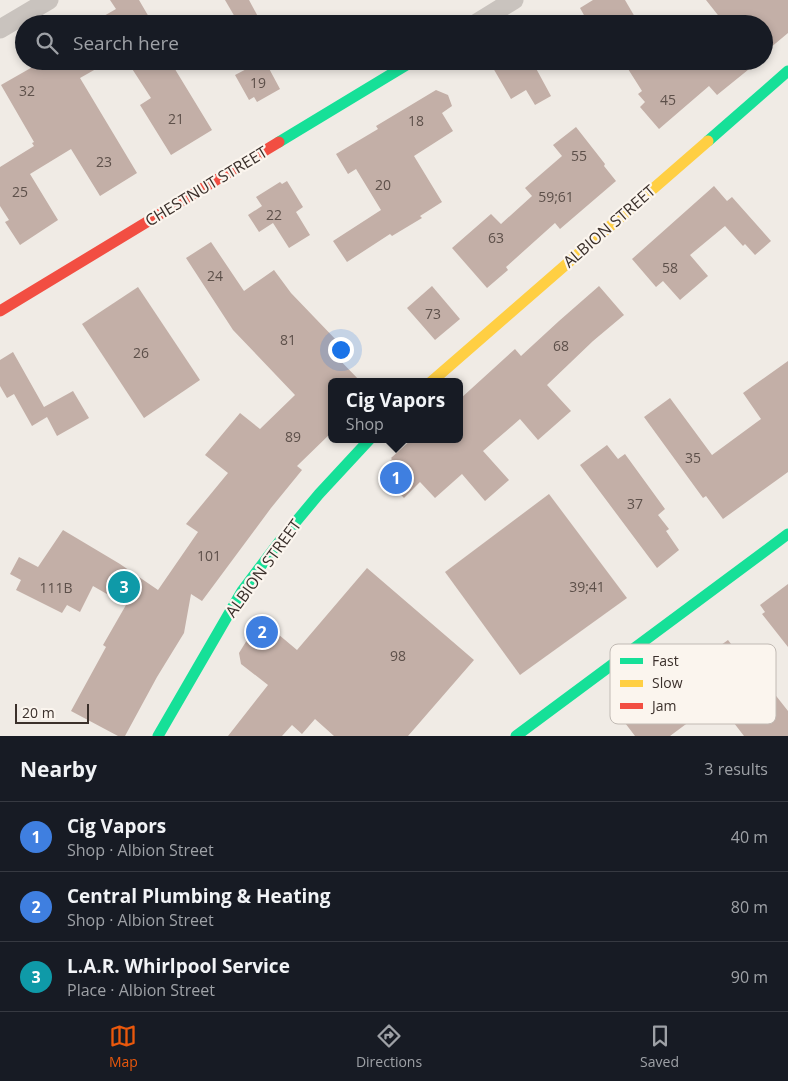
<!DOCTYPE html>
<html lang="en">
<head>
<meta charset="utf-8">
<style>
  :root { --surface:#171b24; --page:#242831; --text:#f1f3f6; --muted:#9ea1a6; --line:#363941; --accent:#ea580c }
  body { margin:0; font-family:"Open Sans",sans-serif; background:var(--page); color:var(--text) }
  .scale { position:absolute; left:15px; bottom:12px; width:74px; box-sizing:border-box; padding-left:5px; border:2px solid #3b302b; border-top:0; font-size:14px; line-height:18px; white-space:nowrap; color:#3b302b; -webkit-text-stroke:4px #fbf5ee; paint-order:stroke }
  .you { position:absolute; left:340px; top:349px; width:18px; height:18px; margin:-12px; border:4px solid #fff; border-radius:50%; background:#1a73e8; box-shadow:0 0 0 8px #1a73e833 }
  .badge { display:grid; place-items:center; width:32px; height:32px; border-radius:50%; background:var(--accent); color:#fff; font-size:16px; font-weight:700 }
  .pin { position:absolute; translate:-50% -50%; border:2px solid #fff; box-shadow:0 1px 5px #0006 }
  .popup { position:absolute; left:328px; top:378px; width:135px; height:65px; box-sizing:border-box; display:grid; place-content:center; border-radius:8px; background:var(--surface); filter:drop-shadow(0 1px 4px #0005); font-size:16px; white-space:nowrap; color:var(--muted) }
  .popup b { font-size:19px; color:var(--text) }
  .popup::after { content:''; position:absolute; left:50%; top:100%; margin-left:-10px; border:10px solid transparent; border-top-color:var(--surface) }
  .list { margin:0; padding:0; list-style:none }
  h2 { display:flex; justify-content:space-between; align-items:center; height:65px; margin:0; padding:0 20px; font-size:21px }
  h2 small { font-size:16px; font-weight:400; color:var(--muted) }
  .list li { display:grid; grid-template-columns:32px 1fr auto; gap:15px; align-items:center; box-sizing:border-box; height:70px; padding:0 20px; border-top:1px solid var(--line) }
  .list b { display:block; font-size:19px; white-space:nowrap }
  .list p { margin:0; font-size:16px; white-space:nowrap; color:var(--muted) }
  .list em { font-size:16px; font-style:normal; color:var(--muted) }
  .icon { flex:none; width:28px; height:28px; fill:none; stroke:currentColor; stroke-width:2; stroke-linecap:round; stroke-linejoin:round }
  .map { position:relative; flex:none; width:788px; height:736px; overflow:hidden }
  .search { position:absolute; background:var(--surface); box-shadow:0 2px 8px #0003; left:15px; right:15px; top:15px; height:55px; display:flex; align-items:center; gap:12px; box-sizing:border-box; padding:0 18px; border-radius:28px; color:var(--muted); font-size:19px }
  .sheet { height:275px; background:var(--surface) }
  nav { display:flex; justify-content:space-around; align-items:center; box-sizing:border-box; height:70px; border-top:1px solid var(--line); background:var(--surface); font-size:14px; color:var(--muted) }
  nav a { display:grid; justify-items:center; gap:2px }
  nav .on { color:var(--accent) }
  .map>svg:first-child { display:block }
  .building { fill:#c3afa7 }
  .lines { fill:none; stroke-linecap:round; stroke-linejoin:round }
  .street { stroke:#c9c3be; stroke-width:19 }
  .fast { stroke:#16e098; stroke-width:11 }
  .slow { stroke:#ffcf43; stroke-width:11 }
  .jam { stroke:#f24e42; stroke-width:11 }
  .labels { text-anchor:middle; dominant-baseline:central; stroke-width:4.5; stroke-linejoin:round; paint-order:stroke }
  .number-label { font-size:14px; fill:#5d504a }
  .street-label { font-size:16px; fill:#3b302b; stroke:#fbf5ee }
  .key { fill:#fbf5ee; stroke:#c1bab4; stroke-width:1 }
  .key-label { font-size:14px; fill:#3b302b }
</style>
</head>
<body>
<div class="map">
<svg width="788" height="736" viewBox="0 0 788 736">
  <rect width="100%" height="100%" fill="#f0ebe5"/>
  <!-- building -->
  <g class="building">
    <polygon points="110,0 139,0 153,24 90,24 116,9"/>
    <polygon points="225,0 249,0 262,24 239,24"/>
    <polygon points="593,0 625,0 639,24 589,24 580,8"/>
    <polygon points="706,0 788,0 788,33 764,53 764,24 725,24"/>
    <polygon points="43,61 110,61 80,78 137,173 100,196 71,149 30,174 58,220 20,245 5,222 9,220 0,206 0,167 34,146 32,143 34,142 1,85"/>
    <polygon points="127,61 170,61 212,130 171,155 140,105 151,98"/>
    <polygon points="262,61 265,61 280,89 257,102 254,97 249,100 235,75"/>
    <polygon points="489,61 532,61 551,96 535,105 526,90 511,99"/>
    <polygon points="623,61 759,61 717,95 709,86 659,129 640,107 645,102 638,94 642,91"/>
    <polygon points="436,90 448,95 452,106 442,113 453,131 414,156 442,202 420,216 422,218 392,236 390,234 347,262 333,241 381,210 356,169 348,174 336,154 378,129 376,126"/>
    <polygon points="576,127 605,164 604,166 616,181 560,229 555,223 506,267 508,270 487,288 452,248 491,214 501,224 532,196 525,188 562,156 553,145"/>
    <polygon points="287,181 303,207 296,212 310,235 289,248 273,223 259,232 248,215 262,206 256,197 280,182 282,184"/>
    <polygon points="714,186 727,201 732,197 771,241 755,255 745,244 743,246 725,226 690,255 708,276 680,300 663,281 656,287 632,259"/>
    <polygon points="211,242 244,291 274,270 291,293 339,343 331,351 361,382 332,382 332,432 297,466 302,470 271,508 202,601 191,594 184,633 157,677 125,736 118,736 71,711 106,647 103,645 126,605 93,586 80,612 67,605 62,613 16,590 21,580 10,574 19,557 38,567 63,530 120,564 158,590 198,532 186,524 228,473 205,455 240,413 260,429 295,395 233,330 186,258"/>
    <polygon points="432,286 460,319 435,340 407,308"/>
    <polygon points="599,286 624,315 593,341 547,385 571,411 538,440 520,419 483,451 509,480 485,501 462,474 435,498 420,482 404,498 379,472 392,459 391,458 412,439 460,439 460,399 515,349 521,356 559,321"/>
    <polygon points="138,287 200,380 144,418 82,324"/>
    <polygon points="13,352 44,407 73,391 89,418 57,436 47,417 32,426 14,394 7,398 0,386 0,360"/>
    <polygon points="788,361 788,472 723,519 706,496 703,498 644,417 670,398 712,455 761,419 743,393"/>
    <polygon points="607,445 618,459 625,454 665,509 658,515 669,529 666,531 679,550 657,568 580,465"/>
    <polygon points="549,494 627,598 520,675 445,572"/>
    <polygon points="367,568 474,660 408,736 334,736 315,719 302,734 292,725 282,736 228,736 268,685 241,664 239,653 260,619 297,650"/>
    <polygon points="788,584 788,647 762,614 765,612 760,605"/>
    <polygon points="728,640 751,670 754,668 788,711 788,736 744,736 717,701 670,736 635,736 622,719 669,684 671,687 703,664 700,660"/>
  </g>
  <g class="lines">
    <!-- street -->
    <g class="street">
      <polyline points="475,24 514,0"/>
      <polyline points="0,29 49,0"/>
    </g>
    <!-- fast -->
    <g class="fast">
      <polyline points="708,141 788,71"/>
      <polyline points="279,142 413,61"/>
      <polyline points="158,736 242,591 279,542 319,494 370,439"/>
      <polyline points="516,736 788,534"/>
    </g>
    <!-- slow -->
    <polyline class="slow" points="431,382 708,141"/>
    <!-- jam -->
    <polyline class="jam" points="0,311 279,142"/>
  </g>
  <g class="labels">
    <!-- number labels -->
    <g class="number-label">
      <text x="258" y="82">19</text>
      <text x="27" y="90">32</text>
      <text x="668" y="99">45</text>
      <text x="176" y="118">21</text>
      <text x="416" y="120">18</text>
      <text x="579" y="155">55</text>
      <text x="104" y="161">23</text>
      <text x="383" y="184">20</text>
      <text x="20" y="191">25</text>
      <text x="556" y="196">59;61</text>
      <text x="274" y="214">22</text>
      <text x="496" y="237">63</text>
      <text x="670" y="267">58</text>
      <text x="215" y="275">24</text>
      <text x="433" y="313">73</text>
      <text x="288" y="339">81</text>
      <text x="561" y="345">68</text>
      <text x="141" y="352">26</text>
      <text x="293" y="436">89</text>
      <text x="693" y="457">35</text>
      <text x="635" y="503">37</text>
      <text x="209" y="555">101</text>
      <text x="587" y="586">39;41</text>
      <text x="56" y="587">111B</text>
      <text x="398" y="655">98</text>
    </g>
    <!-- street labels -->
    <g class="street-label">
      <text transform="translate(206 186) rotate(-31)">CHESTNUT STREET</text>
      <text transform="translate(609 226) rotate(-41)">ALBION STREET</text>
      <text transform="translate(263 568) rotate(-54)">ALBION STREET</text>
    </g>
  </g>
  <!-- legend -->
  <rect x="610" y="644" width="166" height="80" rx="8" class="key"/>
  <rect x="620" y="658" width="23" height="6" fill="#16e098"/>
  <rect x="620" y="680" width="23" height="7" fill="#ffcf43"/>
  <rect x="620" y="703" width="23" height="6" fill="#f24e42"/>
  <g class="key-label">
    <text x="652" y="666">Fast</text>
    <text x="652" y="688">Slow</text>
    <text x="652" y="711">Jam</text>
  </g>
</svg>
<div class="scale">20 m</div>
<div class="you"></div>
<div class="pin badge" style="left:396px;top:478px;background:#3f7fe0">1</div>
<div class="popup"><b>Cig Vapors</b>Shop</div>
<div class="pin badge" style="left:262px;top:632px;background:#3f7fe0">2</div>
<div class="pin badge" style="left:124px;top:587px;background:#0f9aa8">3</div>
<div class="search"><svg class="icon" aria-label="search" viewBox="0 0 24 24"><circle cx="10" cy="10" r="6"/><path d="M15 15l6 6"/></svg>Search here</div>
</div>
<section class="sheet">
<h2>Nearby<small>3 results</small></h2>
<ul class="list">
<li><span class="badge" style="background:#3f7fe0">1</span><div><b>Cig Vapors</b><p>Shop · Albion Street</p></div><em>40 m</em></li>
<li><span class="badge" style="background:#3f7fe0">2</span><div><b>Central Plumbing &amp; Heating</b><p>Shop · Albion Street</p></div><em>80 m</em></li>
<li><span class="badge" style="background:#0f9aa8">3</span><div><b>L.A.R. Whirlpool Service</b><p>Place · Albion Street</p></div><em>90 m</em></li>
</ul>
</section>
<nav>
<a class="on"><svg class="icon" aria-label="map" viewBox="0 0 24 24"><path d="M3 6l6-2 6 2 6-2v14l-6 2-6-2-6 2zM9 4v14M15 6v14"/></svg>Map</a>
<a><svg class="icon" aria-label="directions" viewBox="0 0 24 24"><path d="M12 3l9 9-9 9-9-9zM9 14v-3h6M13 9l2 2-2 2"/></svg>Directions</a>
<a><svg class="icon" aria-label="saved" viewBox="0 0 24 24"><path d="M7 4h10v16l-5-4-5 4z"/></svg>Saved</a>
</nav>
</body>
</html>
